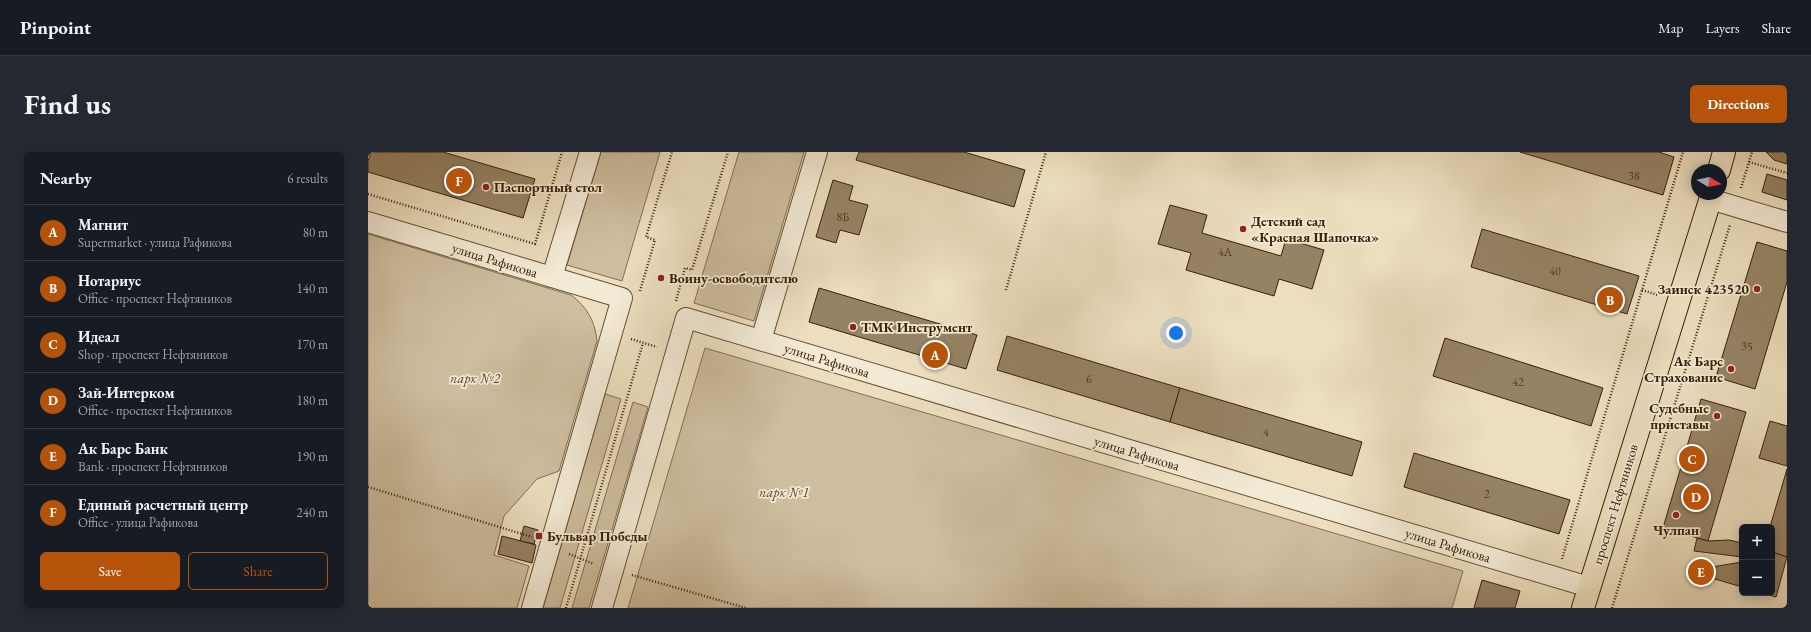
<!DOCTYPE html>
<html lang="en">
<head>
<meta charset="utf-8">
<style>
  :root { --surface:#171b24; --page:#242831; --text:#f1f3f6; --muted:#9ea1a6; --line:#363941; --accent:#b45309 }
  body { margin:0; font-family:"EB Garamond",serif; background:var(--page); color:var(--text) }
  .controls { position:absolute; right:12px; bottom:12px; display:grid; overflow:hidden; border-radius:6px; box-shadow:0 2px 10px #0003 }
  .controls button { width:36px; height:36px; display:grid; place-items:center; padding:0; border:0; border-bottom:1px solid var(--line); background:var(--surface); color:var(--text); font:20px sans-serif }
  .compass { position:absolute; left:1323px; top:12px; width:36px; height:36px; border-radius:50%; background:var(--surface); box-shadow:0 2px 10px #0003; rotate:100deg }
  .you { position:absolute; left:808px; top:181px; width:14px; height:14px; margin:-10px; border:3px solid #fff; border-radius:50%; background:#1a73e8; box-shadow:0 0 0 6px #1a73e833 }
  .badge { display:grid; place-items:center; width:26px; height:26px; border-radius:50%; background:var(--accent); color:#fff; font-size:13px; font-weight:700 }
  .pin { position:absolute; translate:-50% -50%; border:2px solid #fff; box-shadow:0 1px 4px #0006 }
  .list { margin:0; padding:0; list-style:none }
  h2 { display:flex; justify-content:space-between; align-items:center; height:52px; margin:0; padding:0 16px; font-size:17px }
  h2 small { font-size:13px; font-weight:400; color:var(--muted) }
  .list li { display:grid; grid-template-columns:26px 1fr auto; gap:12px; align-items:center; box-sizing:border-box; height:56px; padding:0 16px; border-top:1px solid var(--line) }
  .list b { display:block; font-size:15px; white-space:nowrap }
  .list p { margin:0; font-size:13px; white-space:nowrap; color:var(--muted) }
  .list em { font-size:13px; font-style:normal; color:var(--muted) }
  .actions { display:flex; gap:8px; padding:12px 16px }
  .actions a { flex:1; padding:9px 0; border:1px solid var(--accent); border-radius:6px; text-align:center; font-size:14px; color:var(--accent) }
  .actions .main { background:var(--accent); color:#fff }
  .map { position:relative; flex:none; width:1419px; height:456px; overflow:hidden; border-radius:6px }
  header { display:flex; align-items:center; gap:24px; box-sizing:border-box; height:56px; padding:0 20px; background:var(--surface); border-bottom:1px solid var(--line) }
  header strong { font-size:19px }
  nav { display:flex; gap:22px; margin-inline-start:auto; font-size:14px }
  .intro { display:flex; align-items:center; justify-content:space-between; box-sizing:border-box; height:96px; padding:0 24px }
  h1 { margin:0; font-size:28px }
  .button { padding:10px 18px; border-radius:6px; background:var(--accent); color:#fff; font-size:14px; font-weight:700 }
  main { display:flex; gap:24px; padding:0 24px }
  aside { flex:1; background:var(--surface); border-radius:6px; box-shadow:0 2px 10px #0003 }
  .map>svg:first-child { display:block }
  .green { fill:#cebe9f; stroke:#846f52 }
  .building { fill:#968365; stroke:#392005 }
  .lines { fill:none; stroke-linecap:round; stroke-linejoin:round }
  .minor-casing { stroke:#665033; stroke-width:22 }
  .major-casing { stroke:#392005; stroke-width:24 }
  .path { stroke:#392005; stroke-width:2.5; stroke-dasharray:1 2; stroke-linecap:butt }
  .minor { stroke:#f3ead5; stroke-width:20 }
  .major { stroke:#ecdebe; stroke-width:22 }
  .poi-dot { fill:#8f2418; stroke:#f3ead5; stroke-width:1.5 }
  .labels { text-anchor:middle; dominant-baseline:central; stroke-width:3.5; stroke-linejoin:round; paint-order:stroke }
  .number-label { font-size:12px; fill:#50391d }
  .poi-label { font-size:14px; font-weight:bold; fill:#392005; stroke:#f3ead5; text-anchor:start }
  .street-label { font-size:14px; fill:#392005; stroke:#f3ead5 }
  .park-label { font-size:14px; font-style:italic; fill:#5e482c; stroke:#f3ead5 }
</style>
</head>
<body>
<header>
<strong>Pinpoint</strong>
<nav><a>Map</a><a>Layers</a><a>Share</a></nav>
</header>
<div class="intro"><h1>Find us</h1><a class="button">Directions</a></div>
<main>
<aside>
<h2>Nearby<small>6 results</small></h2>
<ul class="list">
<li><span class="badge">A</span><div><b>Магнит</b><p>Supermarket · улица Рафикова</p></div><em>80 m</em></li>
<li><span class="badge">B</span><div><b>Нотариус</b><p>Office · проспект Нефтяников</p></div><em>140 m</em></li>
<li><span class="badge">C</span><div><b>Идеал</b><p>Shop · проспект Нефтяников</p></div><em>170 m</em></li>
<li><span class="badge">D</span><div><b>Зай-Интерком</b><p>Office · проспект Нефтяников</p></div><em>180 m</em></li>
<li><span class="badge">E</span><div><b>Ак Барс Банк</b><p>Bank · проспект Нефтяников</p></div><em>190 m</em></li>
<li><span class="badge">F</span><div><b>Единый расчетный центр</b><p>Office · улица Рафикова</p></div><em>240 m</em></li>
</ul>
<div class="actions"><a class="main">Save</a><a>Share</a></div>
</aside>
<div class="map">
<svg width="1419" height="456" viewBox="0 0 1419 456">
  <rect width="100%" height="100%" fill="#ecdebe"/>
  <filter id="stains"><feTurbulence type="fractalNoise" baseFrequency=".005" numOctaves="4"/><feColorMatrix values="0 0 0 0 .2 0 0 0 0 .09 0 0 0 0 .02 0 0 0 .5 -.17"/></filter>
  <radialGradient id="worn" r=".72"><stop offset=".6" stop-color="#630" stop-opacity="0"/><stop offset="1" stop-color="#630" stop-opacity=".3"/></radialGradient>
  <!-- green -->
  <g class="green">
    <polygon points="233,0 292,0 254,129 199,113"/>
    <polygon points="371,0 436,0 386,169 326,151"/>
    <path d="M 0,82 L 203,143 C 219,155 227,169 229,189 L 191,319 L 169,327 L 136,364 L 126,403 L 161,414 L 149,456 L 0,456 Z"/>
    <polygon points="337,196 1095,419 1084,456 260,456"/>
    <polygon points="237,242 253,247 192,456 175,456"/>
    <polygon points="265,250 280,255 221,456 204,456"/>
  </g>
  <!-- building -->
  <g class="building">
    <polygon points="3,0 75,0 167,27 155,66 0,20 0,9"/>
    <polygon points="491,0 596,0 657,18 646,55 488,8"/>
    <polygon points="1152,0 1291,0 1306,5 1295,43"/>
    <polygon points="1398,0 1419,0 1419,12 1406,8"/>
    <polygon points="1399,22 1419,28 1419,48 1394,40"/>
    <polygon points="465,28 485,34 481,48 500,53 491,83 472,78 468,91 448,85"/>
    <polygon points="802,53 839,63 834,81 913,104 918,87 956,98 944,137 911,127 906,144 818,118 823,101 790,92"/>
    <polygon points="1114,77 1271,124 1259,162 1103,115"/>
    <polygon points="1389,90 1419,99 1419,130 1387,237 1348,225"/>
    <polygon points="451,136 609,183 598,217 441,170"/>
    <polygon points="639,184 812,236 802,270 629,218"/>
    <polygon points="1077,186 1235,236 1223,274 1065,224"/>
    <polygon points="812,236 994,290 984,324 802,270"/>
    <polygon points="1333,247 1378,260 1340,389 1295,376"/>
    <polygon points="1402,269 1419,274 1419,314 1391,306"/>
    <polygon points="1046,301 1202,348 1191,382 1036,335"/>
    <polygon points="1419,317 1419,405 1404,400 1404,375 1402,375"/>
    <polygon points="156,374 170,378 166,392 152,389"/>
    <polygon points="134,384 168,393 164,411 130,402"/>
    <polygon points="1329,386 1340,389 1361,388 1374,391 1374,405 1326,399"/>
    <polygon points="1404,400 1419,405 1408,445 1394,441 1404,441"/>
    <polygon points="1374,410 1374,435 1320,419"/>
    <polygon points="1114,428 1152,439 1147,456 1106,456"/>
  </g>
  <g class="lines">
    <defs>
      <g id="minor">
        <polyline points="1342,47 1419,70"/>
        <polyline points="0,70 254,146 164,456"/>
        <polyline points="184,125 222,0"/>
        <polyline points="393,188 449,0"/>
        <polyline points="234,456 318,166 1221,435"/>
      </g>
      <g id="major">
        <polyline points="1351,18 1356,0"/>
        <polyline points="1215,456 1344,42"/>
      </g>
    </defs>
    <!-- minor casing -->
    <use href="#minor" class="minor-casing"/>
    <!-- major casing -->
    <use href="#major" class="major-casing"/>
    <!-- path -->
    <g class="path">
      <polyline points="1381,10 1419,21"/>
      <polyline points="1373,36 1384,0"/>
      <polyline points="0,42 167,92 194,0"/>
      <polyline points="638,138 678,0"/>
      <polyline points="1274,138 1290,143"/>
      <polyline points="272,139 287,88 278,85 304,0"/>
      <polyline points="308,149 317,116 324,118 360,0"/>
      <polyline points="263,187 289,195"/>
      <polyline points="0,335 164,385"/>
      <polyline points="201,402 226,412"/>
      <polyline points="1194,407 1315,0"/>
      <polyline points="264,423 378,456"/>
      <polyline points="198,456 275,191"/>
      <polyline points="1244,456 1362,73"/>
    </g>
    <!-- minor -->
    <use href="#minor" class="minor"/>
    <!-- major -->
    <use href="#major" class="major"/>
  </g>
  <!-- markers -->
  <g class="poi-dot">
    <circle cx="118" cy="35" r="4"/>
    <circle cx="875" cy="77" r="4"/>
    <circle cx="293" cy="126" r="4"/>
    <circle cx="1389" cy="137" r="4"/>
    <circle cx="485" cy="175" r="4"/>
    <circle cx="1363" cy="217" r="4"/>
    <circle cx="1349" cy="264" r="4"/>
    <circle cx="1308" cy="363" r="4"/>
    <rect x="167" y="380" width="8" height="8" rx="2"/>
  </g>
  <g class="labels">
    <!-- number labels -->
    <g class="number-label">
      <text x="1266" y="24">38</text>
      <text x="475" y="65">8Б</text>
      <text x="857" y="100">4А</text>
      <text x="1187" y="119">40</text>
      <text x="1379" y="194">35</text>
      <text x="721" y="227">6</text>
      <text x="1150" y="230">42</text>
      <text x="898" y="280">4</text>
      <text x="1119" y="342">2</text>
    </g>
    <!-- poi labels -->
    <g class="poi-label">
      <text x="126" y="35">Паспортный стол</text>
      <text x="883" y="69">Детский сад<tspan x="883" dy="16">«Красная Шапочка»</tspan></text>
      <text x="301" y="126">Воину-освободителю</text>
      <text x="1381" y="137" text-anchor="end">Заинск 423520</text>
      <text x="493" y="175">ТМК Инструмент</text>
      <text x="1355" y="209" text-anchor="end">Ак Барс<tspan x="1355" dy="16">Страхование</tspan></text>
      <text x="1341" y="256" text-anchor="end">Судебные<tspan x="1341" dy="16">приставы</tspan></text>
      <text x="1308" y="378" text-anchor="middle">Чулпан</text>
      <text x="179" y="384">Бульвар Победы</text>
    </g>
    <!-- street labels -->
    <g class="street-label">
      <text transform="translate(127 108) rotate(17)">улица Рафикова</text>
      <text transform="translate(459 208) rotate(17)">улица Рафикова</text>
      <text transform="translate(769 301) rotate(17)">улица Рафикова</text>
      <text transform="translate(1247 352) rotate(-73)">проспект Нефтяников</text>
      <text transform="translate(1080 393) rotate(17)">улица Рафикова</text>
    </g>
    <!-- park labels -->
    <g class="park-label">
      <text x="107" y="226">парк №2</text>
      <text x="416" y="340">парк №1</text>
    </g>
  </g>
  <rect width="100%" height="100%" filter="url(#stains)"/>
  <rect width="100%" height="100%" fill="url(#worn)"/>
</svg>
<div class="controls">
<button>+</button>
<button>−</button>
</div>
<svg class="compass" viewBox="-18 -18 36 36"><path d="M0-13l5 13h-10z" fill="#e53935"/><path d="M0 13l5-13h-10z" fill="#9ea1a6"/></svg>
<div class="you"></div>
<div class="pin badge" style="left:567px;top:203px">A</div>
<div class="pin badge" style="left:1242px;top:148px">B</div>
<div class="pin badge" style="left:1324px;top:307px">C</div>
<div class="pin badge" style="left:1328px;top:345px">D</div>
<div class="pin badge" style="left:1333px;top:420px">E</div>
<div class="pin badge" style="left:91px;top:29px">F</div>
</div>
</main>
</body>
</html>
